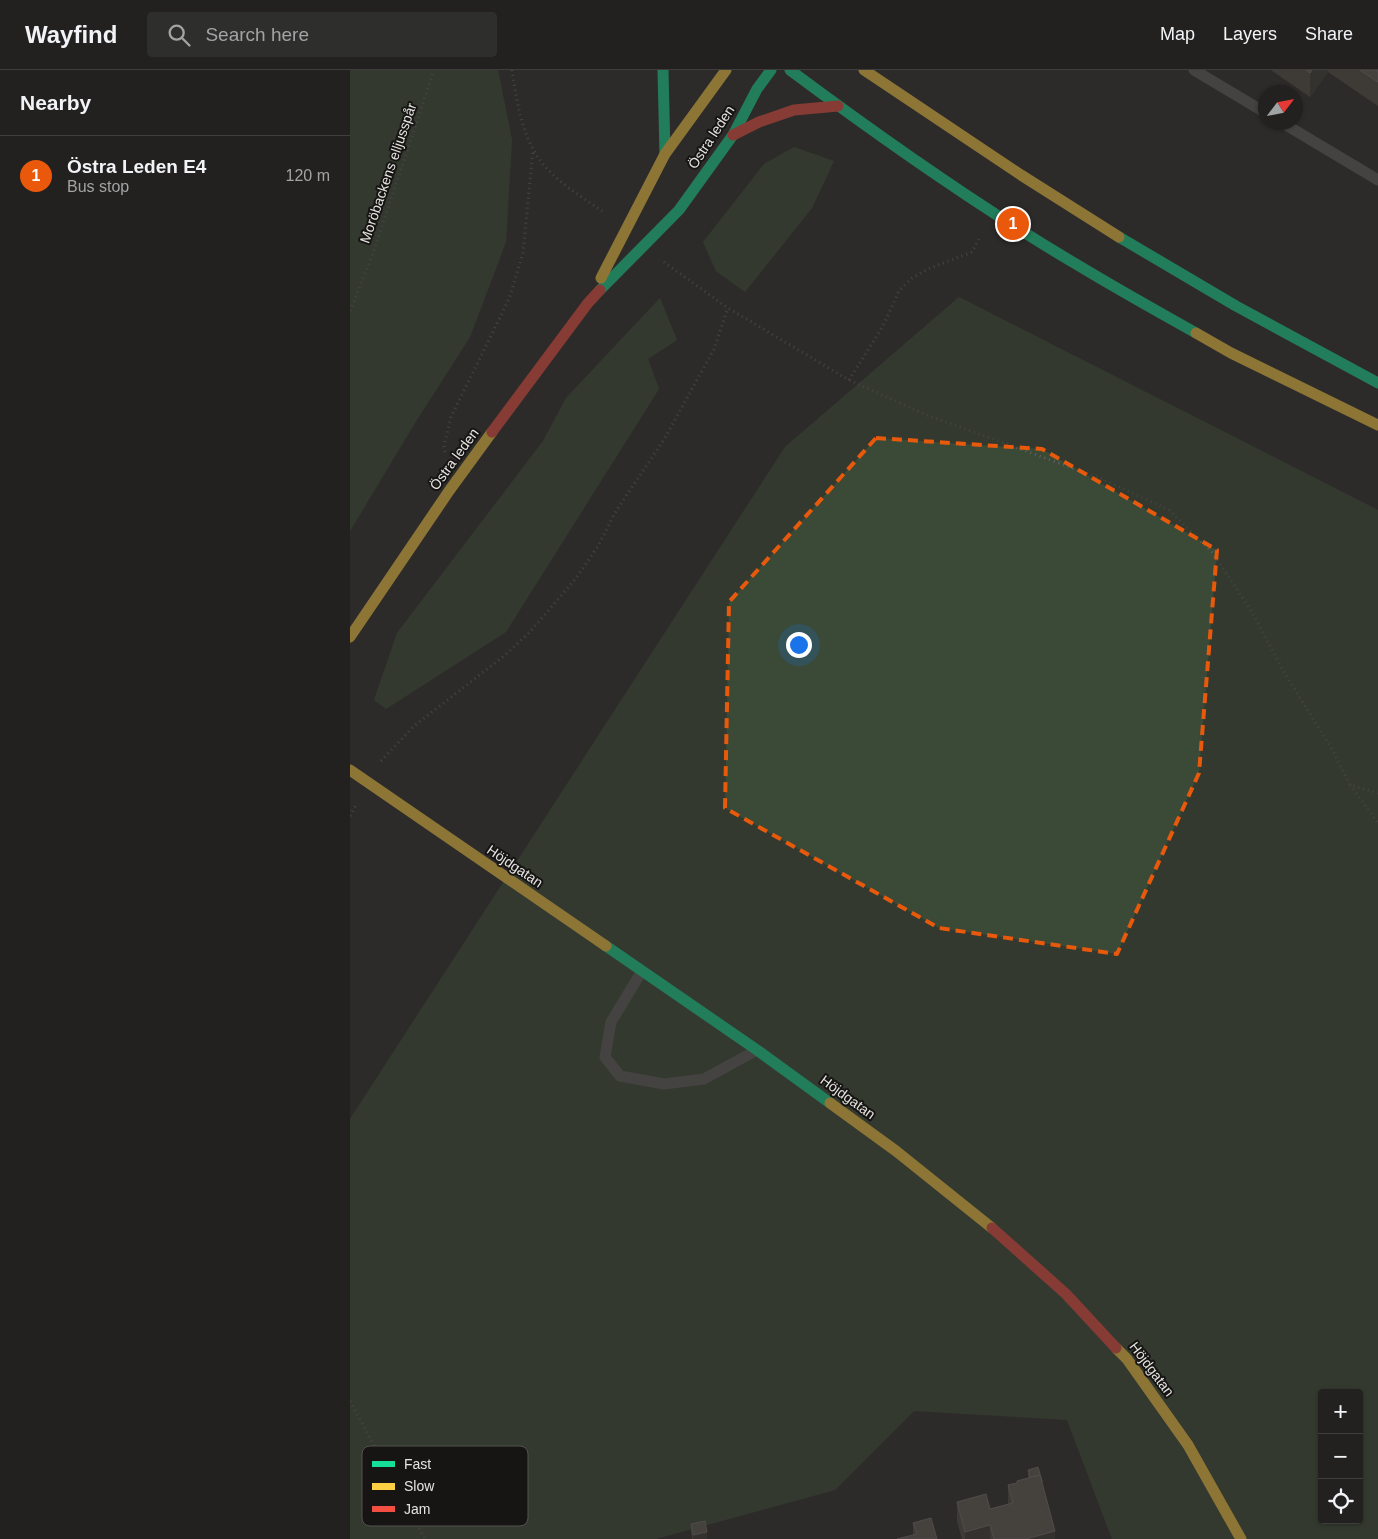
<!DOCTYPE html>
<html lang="en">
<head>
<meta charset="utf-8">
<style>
  :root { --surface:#22211f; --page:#2e2e2c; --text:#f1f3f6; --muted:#a2a3a4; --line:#3f3e3d; --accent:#ea580c }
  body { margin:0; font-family:Helvetica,sans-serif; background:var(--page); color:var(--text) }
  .controls { position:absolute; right:15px; bottom:15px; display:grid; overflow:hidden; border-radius:5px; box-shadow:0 1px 4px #0004 }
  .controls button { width:45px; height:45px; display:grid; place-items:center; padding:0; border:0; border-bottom:1px solid var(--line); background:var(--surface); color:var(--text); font:25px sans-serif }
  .compass { position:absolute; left:908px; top:15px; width:45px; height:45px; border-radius:50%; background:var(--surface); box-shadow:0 1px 4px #0004; rotate:58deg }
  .you { position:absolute; left:448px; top:574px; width:18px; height:18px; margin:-12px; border:4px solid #fff; border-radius:50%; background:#1a73e8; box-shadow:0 0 0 8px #1a73e833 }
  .badge { display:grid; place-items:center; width:32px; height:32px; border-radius:50%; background:var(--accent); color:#fff; font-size:16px; font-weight:700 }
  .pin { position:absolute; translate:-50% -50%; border:2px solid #fff; box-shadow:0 1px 5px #0006 }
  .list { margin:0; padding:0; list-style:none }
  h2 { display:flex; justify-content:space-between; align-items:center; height:65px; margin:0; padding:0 20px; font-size:21px }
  h2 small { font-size:16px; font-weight:400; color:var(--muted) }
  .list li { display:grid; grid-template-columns:32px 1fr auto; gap:15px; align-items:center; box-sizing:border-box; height:80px; padding:0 20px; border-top:1px solid var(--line) }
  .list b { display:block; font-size:19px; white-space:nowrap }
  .list p { margin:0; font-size:16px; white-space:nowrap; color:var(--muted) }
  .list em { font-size:16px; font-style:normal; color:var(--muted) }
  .icon { flex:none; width:28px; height:28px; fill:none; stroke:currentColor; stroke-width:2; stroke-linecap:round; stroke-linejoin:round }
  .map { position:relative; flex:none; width:1028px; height:1469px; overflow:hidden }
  header { display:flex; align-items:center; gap:30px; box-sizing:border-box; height:70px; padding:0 25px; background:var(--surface); border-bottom:1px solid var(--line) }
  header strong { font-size:24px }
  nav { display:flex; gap:28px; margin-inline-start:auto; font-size:18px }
  .search { width:350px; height:45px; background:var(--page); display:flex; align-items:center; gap:12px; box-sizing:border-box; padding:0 18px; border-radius:5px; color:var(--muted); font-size:19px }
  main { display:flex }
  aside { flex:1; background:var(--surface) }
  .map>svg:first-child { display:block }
  .green { fill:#3a4a37; fill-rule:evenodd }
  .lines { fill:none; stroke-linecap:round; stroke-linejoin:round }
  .path { stroke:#636260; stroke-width:3; stroke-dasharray:1 4; stroke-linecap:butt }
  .lane { stroke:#605f5e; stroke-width:11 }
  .fast { stroke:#16e098; stroke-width:11 }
  .slow { stroke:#ffcf43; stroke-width:11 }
  .jam { stroke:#f24e42; stroke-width:11 }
  .wall { fill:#524e48 }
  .shaded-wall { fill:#3d3a34 }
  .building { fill:#625e58; stroke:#77736e }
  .marked { fill:none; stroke:#e8590c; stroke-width:4; stroke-dasharray:10 6; stroke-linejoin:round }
  .labels { text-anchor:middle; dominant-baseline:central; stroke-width:4; stroke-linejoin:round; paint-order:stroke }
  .street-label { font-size:14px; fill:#e6e4e1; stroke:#161513 }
  .key { fill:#161513; stroke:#545351; stroke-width:1 }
  .key-label { font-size:14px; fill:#e6e4e1 }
</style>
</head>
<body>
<header>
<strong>Wayfind</strong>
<div class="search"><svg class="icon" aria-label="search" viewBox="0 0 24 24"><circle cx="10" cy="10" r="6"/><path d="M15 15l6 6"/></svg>Search here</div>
<nav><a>Map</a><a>Layers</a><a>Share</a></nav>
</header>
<main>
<aside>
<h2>Nearby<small></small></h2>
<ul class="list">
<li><span class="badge">1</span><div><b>Östra Leden E4</b><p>Bus stop</p></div><em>120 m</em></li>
</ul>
</aside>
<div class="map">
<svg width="1028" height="1469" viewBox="0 0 1028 1469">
  <rect width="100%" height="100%" fill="#2e2c29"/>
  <!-- green -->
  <g class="green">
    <polygon points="0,0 148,0 162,70 156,172 120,267 65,353 0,461"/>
    <polygon points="444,77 484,91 462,138 395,222 366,201 353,172 414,94"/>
    <path d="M 609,227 L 1028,440 L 1028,1469 L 762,1469 L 717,1350 L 564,1341 L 485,1420 L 306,1469 L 0,1469 L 0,1049 L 435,377 ZM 972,1323 L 1009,1323 L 1009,1450 L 972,1450 Z"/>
    <polygon points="310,228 327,270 298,289 309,319 156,562 36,639 24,630 47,563 193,371 216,328"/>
  </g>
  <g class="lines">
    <!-- path -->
    <g class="path">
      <path d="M 162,0 C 166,26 170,55 183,79 C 198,108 230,125 255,143"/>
      <polyline points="314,192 378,238 499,310 574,344 750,408 819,440 862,482 902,542 935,604 982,679 1000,715 1028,723"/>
      <polyline points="0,241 22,186 84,0"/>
      <polyline points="499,310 533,256 549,221 562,208 578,199 622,182 630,167"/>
      <polyline points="95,382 94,376 101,347 159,229 173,183 183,79"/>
      <polyline points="31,691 64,656 154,586 180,562 227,507 248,476 266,441 315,368 364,279 378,238"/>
      <polyline points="1000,715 1028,753"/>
      <polyline points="0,746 6,735"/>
      <polyline points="0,1331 75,1469"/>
    </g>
    <!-- lane -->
    <g class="lane">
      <polyline points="844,0 916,43"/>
      <polyline points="931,52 1028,110"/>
      <polyline points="292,901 261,952 255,987 270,1006 314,1014 354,1009 405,981"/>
    </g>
    <!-- fast -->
    <g class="fast">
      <polyline points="313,0 315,84"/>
      <path d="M 440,0 C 534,70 630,138 731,197 C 769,220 807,241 846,263"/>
      <polyline points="769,167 886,236 1028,313"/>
      <polyline points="250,220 329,140 383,65 407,19 421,0"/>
      <polyline points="256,876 407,980 480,1033"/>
    </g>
    <!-- slow -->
    <g class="slow">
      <polyline points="514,0 671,105 769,167"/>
      <polyline points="251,208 315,84 376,0"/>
      <polyline points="846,263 881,283 1028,355"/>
      <polyline points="0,567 99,421 142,362"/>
      <polyline points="0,700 256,876"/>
      <polyline points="480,1033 546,1081 642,1158"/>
      <polyline points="766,1278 777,1289 838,1375 891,1469"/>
    </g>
    <!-- jam -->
    <g class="jam">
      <polyline points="383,65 409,52 444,40 488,36"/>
      <polyline points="142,362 238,233 250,220"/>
      <polyline points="642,1158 716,1224 766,1278"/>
    </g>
  </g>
  <!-- wall -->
  <g class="wall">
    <polygon points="921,0 1028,0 1028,36 978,2 960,27"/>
    <polygon points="678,1400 692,1414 705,1469 612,1469 607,1451 607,1432 640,1439 658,1434 658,1415 667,1413 667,1411 678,1408"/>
    <polygon points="563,1453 587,1469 563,1465"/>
    <polygon points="341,1454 357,1469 342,1469 341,1461"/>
  </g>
  <!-- shaded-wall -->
  <g class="shaded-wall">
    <polygon points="962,0 978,0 978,2 960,27 960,3"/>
    <polygon points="640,1455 640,1469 615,1469 615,1462"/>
    <polygon points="705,1461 705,1469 676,1469"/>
    <polygon points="357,1462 357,1469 343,1469 343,1465"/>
  </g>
  <!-- building -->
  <g class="building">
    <polygon points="956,0 962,0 960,3"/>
    <polygon points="1010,0 1028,0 1028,12"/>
    <polygon points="688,1397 692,1411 692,1412 690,1405 680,1407 678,1400"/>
    <polygon points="690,1405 705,1461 676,1469 644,1469 640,1455 615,1462 607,1432 636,1424 640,1439 663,1433 658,1415 667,1413 667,1411"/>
    <polygon points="581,1448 587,1469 547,1469 567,1464 563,1453"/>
    <polygon points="355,1451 357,1462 343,1465 341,1454"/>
  </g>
  <!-- marked area -->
  <path d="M0 0H1028V1469H0ZM 526,368 L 692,379 L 867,480 L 849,703 L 767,884 L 589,858 L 375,738 L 379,532 Z" fill="#2e2c29" fill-opacity=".55" fill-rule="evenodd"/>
  <path class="marked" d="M 526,368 L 692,379 L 867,480 L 849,703 L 767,884 L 589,858 L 375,738 L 379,532 Z"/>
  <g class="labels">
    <!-- street labels -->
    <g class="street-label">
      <text transform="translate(361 67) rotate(-57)">Östra leden</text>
      <text transform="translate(38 103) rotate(-71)">Moröbackens elljusspår</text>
      <text transform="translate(104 389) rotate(-54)">Östra leden</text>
      <text transform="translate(165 796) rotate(34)">Höjdgatan</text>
      <text transform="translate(498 1027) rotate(36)">Höjdgatan</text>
      <text transform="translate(802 1299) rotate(53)">Höjdgatan</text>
    </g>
  </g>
  <!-- legend -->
  <rect x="12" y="1376" width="166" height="80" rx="8" class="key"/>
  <rect x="22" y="1391" width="23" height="6" fill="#16e098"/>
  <rect x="22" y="1413" width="23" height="7" fill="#ffcf43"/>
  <rect x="22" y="1436" width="23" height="6" fill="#f24e42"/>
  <g class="key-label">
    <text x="54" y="1399">Fast</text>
    <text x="54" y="1421">Slow</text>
    <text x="54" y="1444">Jam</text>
  </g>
</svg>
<div class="controls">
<button>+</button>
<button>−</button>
<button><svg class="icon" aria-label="locate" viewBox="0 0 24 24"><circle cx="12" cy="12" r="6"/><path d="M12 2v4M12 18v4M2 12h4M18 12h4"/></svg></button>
</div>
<svg class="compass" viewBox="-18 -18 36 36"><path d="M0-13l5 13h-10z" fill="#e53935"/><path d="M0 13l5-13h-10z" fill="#a2a3a4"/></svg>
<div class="you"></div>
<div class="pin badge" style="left:663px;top:154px">1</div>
</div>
</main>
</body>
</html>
